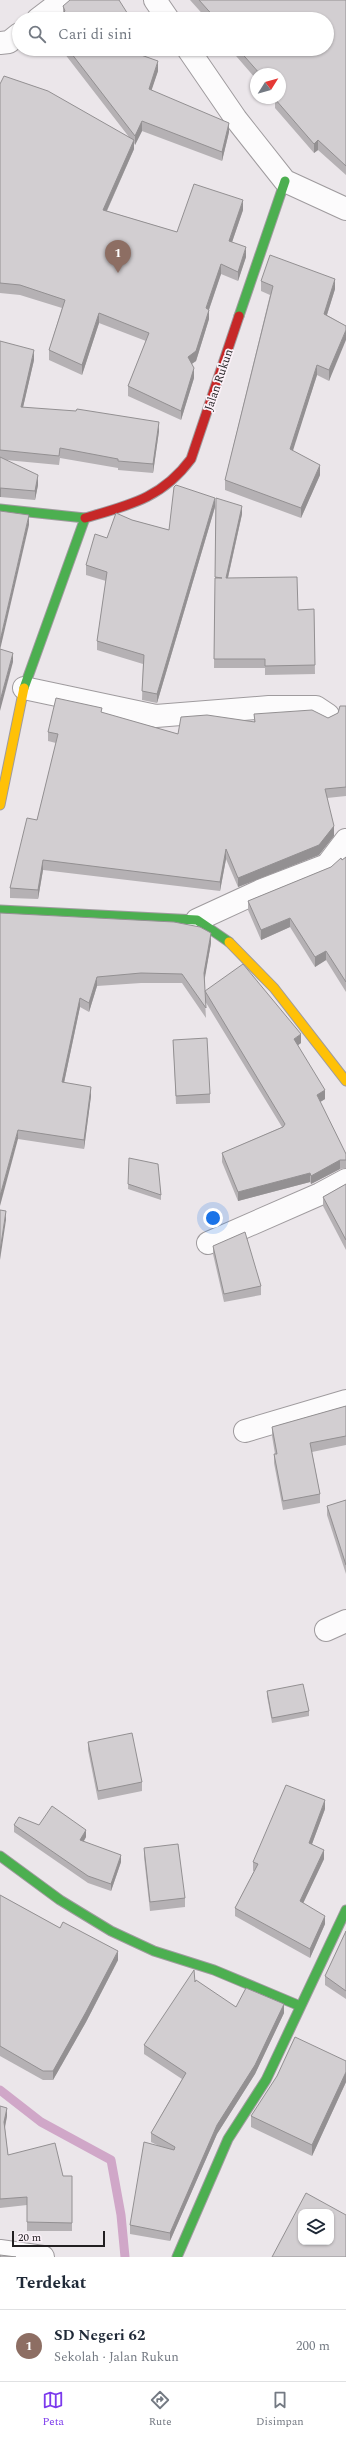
<!DOCTYPE html>
<html lang="id">
<head>
<meta charset="utf-8">
<style>
  :root { --surface:#fff; --page:#f2f2f3; --text:#1f2937; --muted:#747a83; --line:#e0e1e3; --accent:#7c3aed }
  body { margin:0; font-family:Spectral,serif; background:var(--page); color:var(--text) }
  .controls { position:absolute; right:12px; bottom:12px; display:grid; overflow:hidden; border-radius:8px; box-shadow:0 1px 3px #0004 }
  .controls button { width:36px; height:36px; display:grid; place-items:center; padding:0; border:0; border-bottom:1px solid var(--line); background:var(--surface); color:var(--text); font:20px sans-serif }
  .compass { position:absolute; left:250px; top:68px; width:36px; height:36px; border-radius:50%; background:var(--surface); box-shadow:0 1px 3px #0004; rotate:53deg }
  .scale { position:absolute; left:12px; bottom:10px; width:93px; box-sizing:border-box; padding-left:4px; border:2px solid #221f21; border-top:0; font-size:11px; line-height:14px; white-space:nowrap; color:#221f21; -webkit-text-stroke:3px #fbf1f8; paint-order:stroke }
  .you { position:absolute; left:213px; top:1218px; width:14px; height:14px; margin:-10px; border:3px solid #fff; border-radius:50%; background:#1a73e8; box-shadow:0 0 0 6px #1a73e833 }
  .badge { display:grid; place-items:center; width:26px; height:26px; border-radius:50%; background:var(--accent); color:#fff; font-size:13px; font-weight:700 }
  .pin { position:absolute; translate:-50% -33px; filter:drop-shadow(0 1px 2px #0008) }
  .pin::after { content:''; position:absolute; top:21px; width:14px; height:12px; background:inherit; clip-path:polygon(0 0,100% 0,50% 100%) }
  .list { margin:0; padding:0; list-style:none }
  h2 { display:flex; justify-content:space-between; align-items:center; height:52px; margin:0; padding:0 16px; font-size:17px }
  h2 small { font-size:13px; font-weight:400; color:var(--muted) }
  .list li { display:grid; grid-template-columns:26px 1fr auto; gap:12px; align-items:center; box-sizing:border-box; height:72px; padding:0 16px; border-top:1px solid var(--line) }
  .list b { display:block; font-size:15px; white-space:nowrap }
  .list p { margin:0; font-size:13px; white-space:nowrap; color:var(--muted) }
  .list em { font-size:13px; font-style:normal; color:var(--muted) }
  .icon { flex:none; width:22px; height:22px; fill:none; stroke:currentColor; stroke-width:2; stroke-linecap:round; stroke-linejoin:round }
  .map { position:relative; flex:none; width:346px; height:2257px; overflow:hidden }
  .search { position:absolute; background:var(--surface); box-shadow:0 1px 3px #0004; left:12px; right:12px; top:12px; height:44px; display:flex; align-items:center; gap:10px; box-sizing:border-box; padding:0 14px; border-radius:22px; color:var(--muted); font-size:15px }
  .sheet { height:124px; background:var(--surface) }
  nav { display:flex; justify-content:space-around; align-items:center; box-sizing:border-box; height:56px; border-top:1px solid var(--line); background:var(--surface); font-size:11px; color:var(--muted) }
  nav a { display:grid; justify-items:center; gap:2px }
  nav .on { color:var(--accent) }
  .map>svg:first-child { display:block }
  .lines { fill:none; stroke-linecap:round; stroke-linejoin:round }
  .stream { stroke:#d0a7c8; stroke-width:9 }
  .street-casing { stroke:#9f9b9e; stroke-width:24 }
  .fast-casing { stroke:#9f9b9e; stroke-width:11 }
  .slow-casing { stroke:#9f9b9e; stroke-width:11 }
  .jam-casing { stroke:#9f9b9e; stroke-width:11 }
  .street { stroke:#fcfbfc; stroke-width:22 }
  .fast { stroke:#4caf50; stroke-width:9 }
  .slow { stroke:#ffc107; stroke-width:9 }
  .jam { stroke:#c62828; stroke-width:9 }
  .wall { fill:#b5b1b4 }
  .shaded-wall { fill:#939092 }
  .building { fill:#d2ced1; stroke:#939092; fill-rule:evenodd }
  .labels { text-anchor:middle; dominant-baseline:central; stroke-width:3.5; stroke-linejoin:round; paint-order:stroke }
  .street-label { font-size:12px; fill:#221f21; stroke:#fbf1f8 }
</style>
</head>
<body>
<div class="map">
<svg width="346" height="2257" viewBox="0 0 346 2257">
  <rect width="100%" height="100%" fill="#ebe6ea"/>
  <g class="lines">
    <!-- stream -->
    <polyline class="stream" points="0,2090 41,2122 111,2160 121,2215 125,2257"/>
    <defs>
      <g id="street">
        <polyline points="155,0 168,19"/>
        <polyline points="38,19 63,0"/>
        <polyline points="0,43 9,42 19,34"/>
        <polyline points="188,49 236,119 285,181 346,209"/>
        <polyline points="24,688 156,716 269,707 316,707 328,715"/>
        <polyline points="197,920 262,890 327,865 346,840"/>
        <polyline points="208,1243 320,1194 346,1180"/>
        <polyline points="245,1431 346,1401"/>
        <polyline points="326,1630 346,1621"/>
        <polyline points="0,2251 43,2257"/>
      </g>
      <g id="fast">
        <polyline points="239,316 285,181"/>
        <polyline points="0,509 85,518 24,688"/>
        <polyline points="0,910 197,920 229,942"/>
        <polyline points="0,1856 60,1900 111,1931 154,1951 214,1970 300,2006"/>
        <polyline points="177,2257 228,2139 266,2080 346,1910"/>
      </g>
      <g id="slow">
        <polyline points="0,805 24,688"/>
        <polyline points="229,942 274,988 346,1081"/>
      </g>
      <path id="jam" d="M 85,518 C 130,505 162,498 191,459 L 239,316"/>
    </defs>
    <!-- street casing -->
    <use href="#street" class="street-casing"/>
    <!-- fast casing -->
    <use href="#fast" class="fast-casing"/>
    <!-- slow casing -->
    <use href="#slow" class="slow-casing"/>
    <!-- jam casing -->
    <use href="#jam" class="jam-casing"/>
    <!-- street -->
    <use href="#street" class="street"/>
    <!-- fast -->
    <use href="#fast" class="fast"/>
    <!-- slow -->
    <use href="#slow" class="slow"/>
    <!-- jam -->
    <use href="#jam" class="jam"/>
  </g>
  <!-- wall -->
  <g class="wall">
    <polygon points="190,0 346,0 346,175 318,150 314,153 275,108 275,100 272,98 280,98 280,74 256,74 256,79 230,49 327,49 327,19 207,19"/>
    <polygon points="63,6 131,19 63,13"/>
    <polygon points="61,49 135,49 132,52 158,71 151,90 229,132 222,161 142,131 135,145 134,143 134,149 107,211 177,232 243,210 232,242 246,257 238,281 221,274 209,310 209,319 196,361 192,364 194,378 181,420 128,396 128,386 146,341 99,323 82,375 49,360 49,350 62,308 20,295 0,293 0,84 129,137"/>
    <polygon points="261,281 335,289 327,315 346,326 329,381 317,375 292,451 320,475 301,518 225,490 225,480 270,295 261,291"/>
    <polygon points="0,341 34,360 23,407 159,431 153,473 118,470 118,468 60,458 59,465 6,460 38,485 35,500 0,497"/>
    <polygon points="216,498 242,514 228,578 298,610 314,609 315,674 265,675 265,668 214,668"/>
    <polygon points="215,507 157,703 142,700 143,664 97,650 97,641 106,581 86,575 86,565 107,538 132,520 169,530"/>
    <polygon points="346,706 346,796 327,798 334,836 319,855 238,887 226,859 220,891 43,870 38,899 10,898 10,888 37,820 56,743 48,741 48,732 102,713 178,734 254,722 254,714 328,718 338,713"/>
    <polygon points="346,857 346,992 326,960 315,967 290,927 261,940 248,910 248,901 331,867"/>
    <polygon points="0,913 211,943 204,980 205,991 301,1043 298,1045 325,1099 320,1102 346,1154 346,1168 340,1169 311,1184 310,1182 238,1201 222,1162 222,1153 282,1127 205,1001 206,1018 182,983 141,983 97,986 89,1012 80,1007 64,1083 91,1096 84,1149 18,1139"/>
    <polygon points="173,1040 210,1094 210,1103 176,1104"/>
    <polygon points="129,1158 161,1195 161,1200 128,1189"/>
    <polygon points="346,1184 346,1250 323,1206 323,1197"/>
    <polygon points="213,1246 261,1286 261,1295 224,1302 213,1254"/>
    <polygon points="346,1406 346,1445 312,1452 320,1494 320,1503 283,1510 274,1463 274,1454 275,1454 272,1436 272,1427"/>
    <polygon points="346,1500 346,1574 327,1515 327,1506"/>
    <polygon points="267,1691 309,1711 309,1716 272,1723 267,1696"/>
    <polygon points="88,1742 142,1782 142,1791 98,1800 88,1750"/>
    <polygon points="325,1809 312,1844 324,1859 303,1903 325,1924 310,1958 235,1916 235,1908 254,1871 253,1871 253,1862"/>
    <polygon points="14,1825 39,1825 86,1837 84,1841 121,1862 111,1891 88,1883 14,1832"/>
    <polygon points="144,1848 185,1898 185,1907 150,1911 144,1857"/>
    <polygon points="0,1895 118,1960 86,2022 53,2080 43,2080 0,2056"/>
    <polygon points="346,1931 346,1999 325,1985 325,1976"/>
    <polygon points="195,1982 236,2007 284,2013 255,2074 217,2134 170,2241 130,2234 130,2225 159,2146 151,2142 151,2133 182,2079 144,2054 144,2045"/>
    <polygon points="346,2061 346,2082 312,2156 251,2127 251,2116"/>
    <polygon points="0,2106 7,2116 5,2128 8,2155 63,2176 72,2176 72,2231 27,2231 27,2205 0,2208"/>
  </g>
  <!-- shaded-wall -->
  <g class="shaded-wall">
    <polygon points="124,49 135,49 124,59"/>
    <polygon points="158,61 158,71 149,98 149,89"/>
    <polygon points="142,121 142,131 135,145 135,136"/>
    <polygon points="229,123 229,132 222,161 222,152"/>
    <polygon points="134,140 134,149 103,219 103,210"/>
    <polygon points="318,140 318,150 314,153 314,144"/>
    <polygon points="243,200 243,210 229,251 229,241"/>
    <polygon points="246,247 246,257 238,281 238,272"/>
    <polygon points="221,264 221,274 206,318 206,308"/>
    <polygon points="335,279 335,289 324,324 324,314"/>
    <polygon points="209,310 209,319 196,361 188,366 188,357"/>
    <polygon points="99,313 99,323 82,375 82,365"/>
    <polygon points="346,330 346,340 329,381 329,370"/>
    <polygon points="34,350 34,360 21,416 21,407"/>
    <polygon points="317,365 317,375 290,460 290,449"/>
    <polygon points="194,368 194,378 181,420 181,411"/>
    <polygon points="159,422 159,431 153,473 153,464"/>
    <polygon points="320,465 320,475 301,518 301,508"/>
    <polygon points="38,475 38,485 35,500 35,491"/>
    <polygon points="1,487 1,497 0,497 0,488"/>
    <polygon points="215,498 215,507 157,703 157,694"/>
    <polygon points="242,506 242,514 226,586 226,578"/>
    <polygon points="29,515 29,525 0,650 0,641"/>
    <polygon points="13,653 13,662 0,711 0,701"/>
    <polygon points="334,826 334,836 319,855 238,887 238,878"/>
    <polygon points="226,849 226,859 220,891 220,882"/>
    <polygon points="43,860 43,870 38,899 38,890"/>
    <polygon points="290,918 290,927 261,940 261,930"/>
    <polygon points="211,933 211,943 204,983 204,973"/>
    <polygon points="326,951 326,960 315,967 315,957"/>
    <polygon points="97,977 97,986 89,1012 89,1003"/>
    <polygon points="80,998 80,1007 62,1092 62,1082"/>
    <polygon points="301,1034 301,1043 294,1048 294,1039"/>
    <polygon points="91,1087 91,1096 84,1149 84,1140"/>
    <polygon points="325,1090 325,1099 317,1104 317,1095"/>
    <polygon points="18,1130 18,1139 0,1206 0,1196"/>
    <polygon points="340,1160 340,1169 311,1184 311,1176"/>
    <polygon points="310,1173 310,1182 238,1201 238,1192"/>
    <polygon points="6,1211 6,1220 0,1260 0,1251"/>
    <polygon points="325,1800 325,1809 309,1852 309,1843"/>
    <polygon points="86,1830 86,1837 80,1847 80,1840"/>
    <polygon points="324,1850 324,1859 300,1910 300,1901"/>
    <polygon points="121,1855 121,1862 111,1891 111,1884"/>
    <polygon points="325,1916 325,1924 310,1958 310,1949"/>
    <polygon points="118,1951 118,1960 86,2022 53,2080 53,2071"/>
    <polygon points="284,2004 284,2013 255,2074 217,2134 170,2241 170,2233 217,2125"/>
    <polygon points="346,2072 346,2082 312,2156 312,2145"/>
    <polygon points="7,2108 7,2116 4,2131 4,2122"/>
  </g>
  <!-- building -->
  <g class="building">
    <polygon points="70,0 119,0 131,19 57,19 65,11 63,6"/>
    <polygon points="199,0 346,0 346,166 318,140 314,144 275,99 275,98 280,98 280,74 260,74 238,49 327,49 327,19 216,19"/>
    <polygon points="68,49 124,49 158,61 149,89 229,123 222,152 142,121 135,136"/>
    <polygon points="4,76 48,91 134,140 103,210 177,232 194,184 243,200 229,241 246,247 238,272 221,264 206,308 209,310 196,351 188,357 194,368 181,411 128,386 149,333 99,313 82,365 49,350 65,300 20,285 0,283 0,84"/>
    <polygon points="270,255 335,279 324,314 346,326 346,330 329,370 317,365 290,449 320,465 301,508 225,480 273,286 261,281"/>
    <polygon points="0,341 34,350 21,407 76,411 77,409 159,422 153,464 118,461 118,459 60,448 59,456 0,450"/>
    <polygon points="0,457 38,475 35,491 0,488"/>
    <polygon points="176,485 215,498 157,694 142,691 144,655 97,641 107,572 86,565 95,534 107,538 116,513 132,520 169,530 174,487"/>
    <polygon points="216,498 242,506 226,578 297,577 298,610 314,609 315,665 265,666 265,659 214,659 215,578 222,578 215,577"/>
    <polygon points="0,511 29,515 0,641"/>
    <polygon points="0,649 13,653 0,701"/>
    <polygon points="56,698 102,708 101,712 178,734 181,717 207,715 255,722 254,714 312,710 328,718 338,713 340,706 346,706 346,787 325,789 334,826 319,845 238,878 226,849 220,882 43,860 38,890 10,888 27,818 37,820 58,734 48,732"/>
    <polygon points="346,857 346,982 326,951 315,957 290,918 261,930 248,901 331,867 341,858 342,860"/>
    <polygon points="0,913 174,922 200,927 211,933 204,973 206,1008 182,974 141,973 97,977 89,1003 80,998 62,1082 91,1087 84,1140 18,1130 0,1196"/>
    <polygon points="243,964 301,1034 294,1039 325,1090 317,1095 346,1154 346,1160 340,1160 311,1176 310,1173 238,1192 222,1153 283,1127 285,1124 205,991"/>
    <polygon points="207,1038 210,1094 176,1096 173,1040"/>
    <polygon points="129,1158 158,1164 161,1195 128,1184"/>
    <polygon points="346,1184 346,1240 323,1197"/>
    <polygon points="0,1210 6,1211 0,1251"/>
    <polygon points="245,1232 261,1286 224,1294 213,1246"/>
    <polygon points="346,1406 346,1436 310,1443 320,1494 283,1501 274,1454 277,1454 272,1427"/>
    <polygon points="346,1500 346,1565 327,1506"/>
    <polygon points="303,1684 309,1711 272,1718 267,1691"/>
    <polygon points="132,1733 142,1782 98,1791 88,1742"/>
    <polygon points="286,1785 325,1800 309,1843 324,1850 300,1901 325,1916 310,1949 235,1908 258,1864 253,1862"/>
    <polygon points="52,1806 86,1830 80,1840 121,1855 111,1884 88,1876 14,1825 19,1817 39,1825"/>
    <polygon points="178,1844 185,1898 150,1902 144,1848"/>
    <polygon points="0,1895 60,1928 63,1922 118,1951 86,2012 53,2071 43,2071 0,2046"/>
    <polygon points="346,1931 346,1991 325,1976"/>
    <polygon points="194,1970 195,1982 196,1980 236,2007 246,1988 284,2004 255,2065 217,2125 170,2233 130,2225 144,2142 174,2150 175,2147 151,2133 186,2073 144,2045"/>
    <polygon points="295,2037 346,2061 346,2072 312,2145 251,2116 277,2076"/>
    <polygon points="0,2106 7,2108 4,2122 8,2155 55,2143 63,2176 72,2176 72,2223 27,2222 27,2197 0,2199"/>
    <path d="M 306,2193 L 346,2215 L 346,2257 L 272,2257 ZM 301,2212 L 331,2212 L 331,2242 L 301,2242 Z"/>
    <polygon points="0,2255 16,2257 0,2257"/>
  </g>
  <g class="labels">
    <!-- street labels -->
    <g class="street-label">
      <text transform="translate(219 380) rotate(-71)">Jalan Rukun</text>
    </g>
  </g>
</svg>
<div class="controls">
<button><svg class="icon" aria-label="layers" viewBox="0 0 24 24"><path d="M12 4l9 5-9 5-9-5zM3 14l9 5 9-5"/></svg></button>
</div>
<svg class="compass" viewBox="-18 -18 36 36"><path d="M0-13l5 13h-10z" fill="#e53935"/><path d="M0 13l5-13h-10z" fill="#747a83"/></svg>
<div class="scale">20 m</div>
<div class="you"></div>
<div class="pin badge" style="left:118px;top:273px;background:#8d6e63">1</div>
<div class="search"><svg class="icon" aria-label="search" viewBox="0 0 24 24"><circle cx="10" cy="10" r="6"/><path d="M15 15l6 6"/></svg>Cari di sini</div>
</div>
<section class="sheet">
<h2>Terdekat<small></small></h2>
<ul class="list">
<li><span class="badge" style="background:#8d6e63">1</span><div><b>SD Negeri 62</b><p>Sekolah · Jalan Rukun</p></div><em>200 m</em></li>
</ul>
</section>
<nav>
<a class="on"><svg class="icon" aria-label="map" viewBox="0 0 24 24"><path d="M3 6l6-2 6 2 6-2v14l-6 2-6-2-6 2zM9 4v14M15 6v14"/></svg>Peta</a>
<a><svg class="icon" aria-label="directions" viewBox="0 0 24 24"><path d="M12 3l9 9-9 9-9-9zM9 14v-3h6M13 9l2 2-2 2"/></svg>Rute</a>
<a><svg class="icon" aria-label="saved" viewBox="0 0 24 24"><path d="M7 4h10v16l-5-4-5 4z"/></svg>Disimpan</a>
</nav>
</body>
</html>
